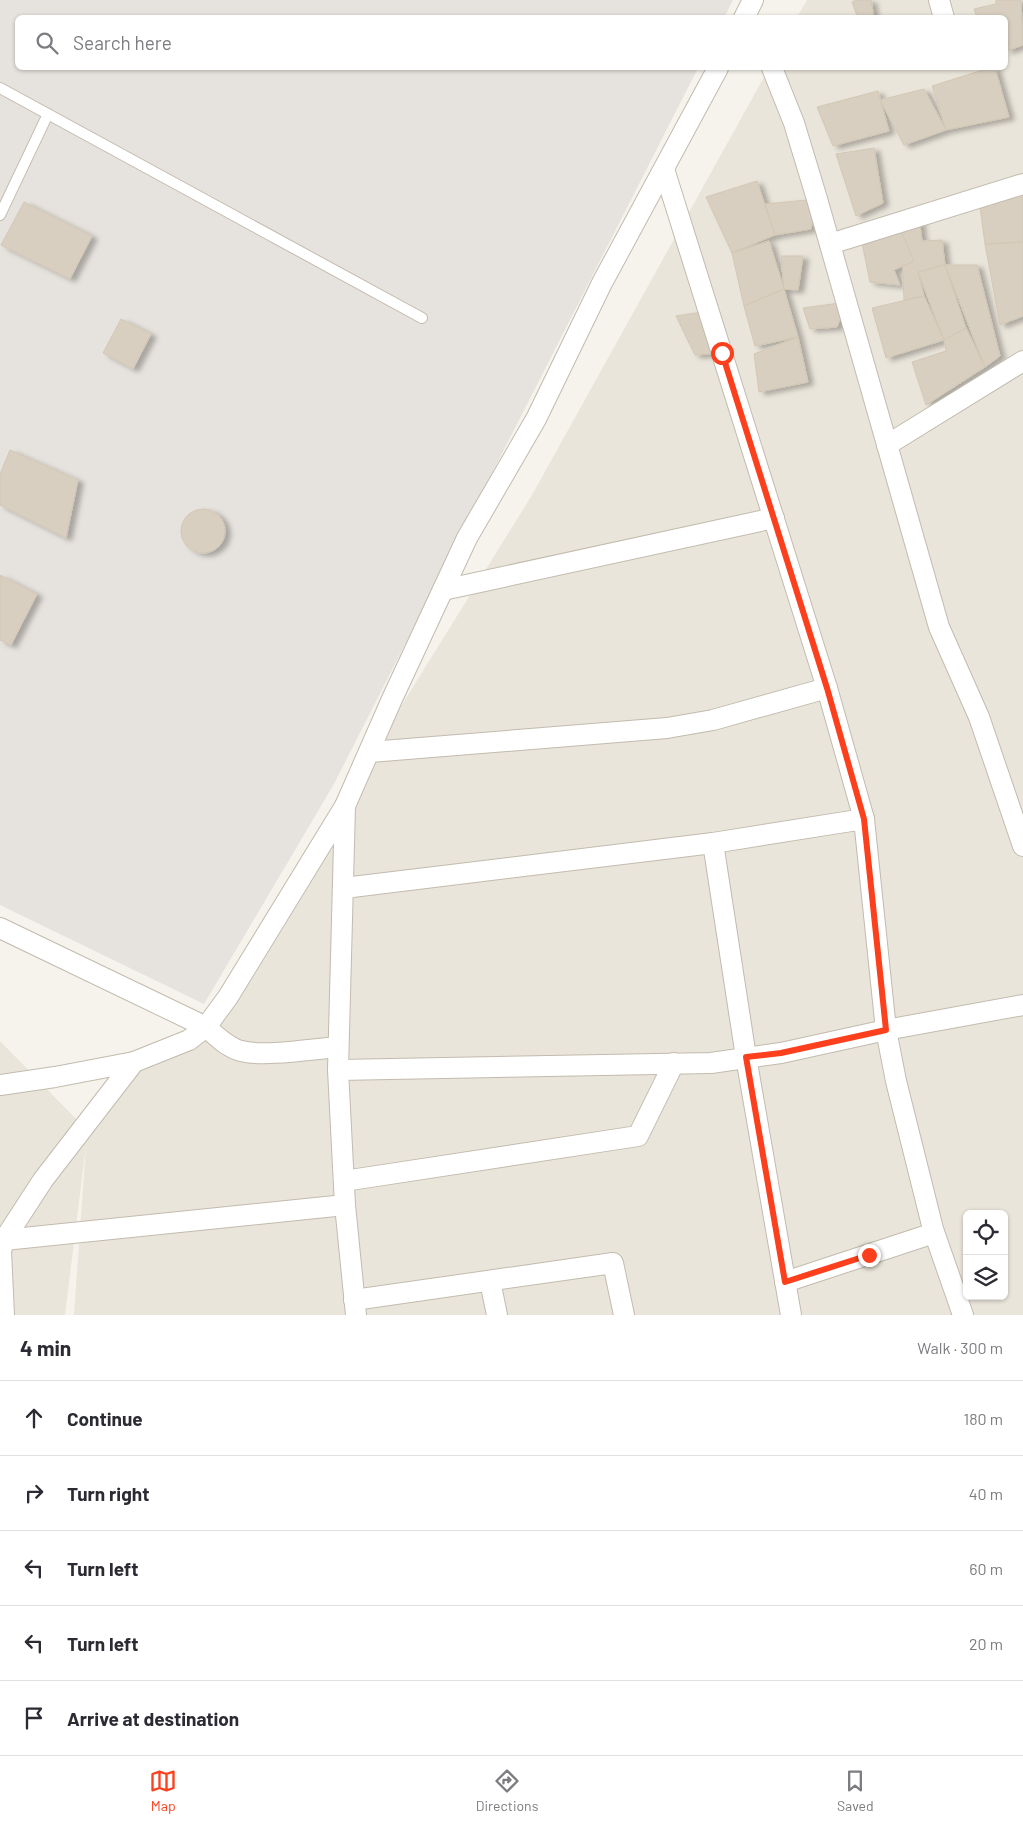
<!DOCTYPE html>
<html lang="en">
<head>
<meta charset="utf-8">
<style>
  :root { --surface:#fff; --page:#f2f2f3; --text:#2b2b33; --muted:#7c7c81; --line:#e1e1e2; --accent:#fc3f1d }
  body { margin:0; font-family:Barlow,sans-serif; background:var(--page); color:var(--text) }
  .controls { position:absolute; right:15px; bottom:15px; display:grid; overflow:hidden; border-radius:8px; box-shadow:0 1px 4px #0004 }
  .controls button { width:45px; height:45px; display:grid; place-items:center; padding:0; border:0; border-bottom:1px solid var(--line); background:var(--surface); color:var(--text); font:25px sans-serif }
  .stop { position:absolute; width:15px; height:15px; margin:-11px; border:4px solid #fc3f1d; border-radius:50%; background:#fff }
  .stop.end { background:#fc3f1d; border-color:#fff; box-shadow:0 1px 5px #0008 }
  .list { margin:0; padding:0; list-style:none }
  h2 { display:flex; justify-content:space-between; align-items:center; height:65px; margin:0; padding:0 20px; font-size:21px }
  h2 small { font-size:16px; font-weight:400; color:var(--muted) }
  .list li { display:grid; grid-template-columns:32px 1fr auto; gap:15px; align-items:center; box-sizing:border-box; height:75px; padding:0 20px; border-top:1px solid var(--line) }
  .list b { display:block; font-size:19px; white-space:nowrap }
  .list em { font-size:16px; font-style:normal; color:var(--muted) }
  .icon { flex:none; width:28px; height:28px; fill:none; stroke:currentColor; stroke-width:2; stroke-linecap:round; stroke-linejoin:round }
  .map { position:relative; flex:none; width:1023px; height:1315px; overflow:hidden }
  .search { position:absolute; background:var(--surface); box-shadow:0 1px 4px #0004; left:15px; right:15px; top:15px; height:55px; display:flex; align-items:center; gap:12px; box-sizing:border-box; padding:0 18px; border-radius:8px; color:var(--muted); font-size:19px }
  .sheet { height:440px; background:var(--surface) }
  nav { display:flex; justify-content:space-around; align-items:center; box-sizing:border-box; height:70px; border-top:1px solid var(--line); background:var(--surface); font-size:14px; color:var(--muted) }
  nav a { display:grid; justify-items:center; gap:2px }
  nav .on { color:var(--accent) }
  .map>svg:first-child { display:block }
  .residential { fill:#eae5da; fill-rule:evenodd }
  .industrial { fill:#e6e2dd }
  .building { fill:#d8cfc1; stroke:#d3c7b4; filter:url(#shadow) }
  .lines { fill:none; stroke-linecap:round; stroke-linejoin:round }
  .service-casing { stroke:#c2bbae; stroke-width:12 }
  .minor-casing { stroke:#c2bbae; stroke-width:22 }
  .service { stroke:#fff; stroke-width:10 }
  .minor { stroke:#fff; stroke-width:20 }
  .route { stroke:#fc3f1d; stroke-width:6 }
</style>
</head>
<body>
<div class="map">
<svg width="1023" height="1315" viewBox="0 0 1023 1315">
  <defs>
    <filter id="shadow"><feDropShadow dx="5.5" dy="3" stdDeviation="2.5" flood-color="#0004"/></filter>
  </defs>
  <rect width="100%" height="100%" fill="#f6f3ec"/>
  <!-- residential -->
  <path class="residential" d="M 807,0 L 1023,0 L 1023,1315 L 74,1315 L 86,1145 L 65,1315 L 0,1315 L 0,1041 L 86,1129 L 82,1120 L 212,1011 L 532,495 L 769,68 L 1006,68 L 1006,18 L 797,17 ZM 967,1214 L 1004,1214 L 1004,1296 L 967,1296 Z"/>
  <!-- industrial -->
  <polygon class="industrial" points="0,0 733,0 724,18 18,18 18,68 698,68 334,784 204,1004 0,905"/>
  <!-- building -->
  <g class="building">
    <polygon points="856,0 871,0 874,18 858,18 852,2"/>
    <polygon points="996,0 1021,0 1023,45 1006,51 1006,18 977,18 974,9 996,4"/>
    <polygon points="989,68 995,68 1009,117 946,130 932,86"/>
    <polygon points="924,89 946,130 904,145 880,100"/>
    <polygon points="878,91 889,131 833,146 817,107"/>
    <polygon points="874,148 883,203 856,216 836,154"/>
    <polygon points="757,181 775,235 732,253 706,197"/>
    <polygon points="1023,192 1023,242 985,244 980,207"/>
    <polygon points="817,199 811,229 775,235 765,204"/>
    <polygon points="24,202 92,236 70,279 1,245"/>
    <polygon points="919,218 922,241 942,240 945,265 918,272 924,296 904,300 901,231"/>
    <polygon points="901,231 914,261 894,270 900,285 870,282 862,243"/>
    <polygon points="769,241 784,289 744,306 732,253"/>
    <polygon points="1023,242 1023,316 1000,325 985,244"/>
    <polygon points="781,256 803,256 798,290 784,289"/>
    <polygon points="945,265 966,328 944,340 918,272"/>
    <polygon points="945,265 977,265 1000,356 985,367"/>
    <polygon points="784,289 798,337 755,346 744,306"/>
    <polygon points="924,296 944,340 886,358 872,308"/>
    <polygon points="847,302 837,327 810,329 803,308"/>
    <polygon points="709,311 722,353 695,355 676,316"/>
    <polygon points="121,319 151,334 133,369 103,353"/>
    <polygon points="966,328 985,367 926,405 912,362 946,351 944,340"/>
    <polygon points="798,337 808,382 759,392 754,354"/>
    <polygon points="10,450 78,480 66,538 0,505 0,474"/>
    <circle cx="203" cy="531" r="22"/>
    <polygon points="0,575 37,594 11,645 0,640"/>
  </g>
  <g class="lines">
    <defs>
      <g id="service">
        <polyline points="0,88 422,318"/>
        <polyline points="0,215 48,114"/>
      </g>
      <g id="minor">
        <polyline points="939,0 944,18"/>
        <polyline points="744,18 753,0"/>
        <polyline points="772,68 794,123 817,199 939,627 979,717 1023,846"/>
        <polyline points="664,169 827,688 864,819 886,1030 896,1081 933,1229 963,1315"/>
        <polyline points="830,244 1023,184"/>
        <polyline points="887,445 1023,361"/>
        <polyline points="443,590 774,518"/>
        <polyline points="370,752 667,728 713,720 827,688"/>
        <polyline points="345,806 338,1070 345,1205 356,1315"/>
        <polyline points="713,843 746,1057 791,1315"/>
        <polyline points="344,888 713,843 864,819"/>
        <path d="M 0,928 L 206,1027 C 216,1036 228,1048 241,1051 C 264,1057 312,1049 338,1047"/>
        <polyline points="338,1070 711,1063 781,1053 886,1030 1023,1005"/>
        <polyline points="0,1085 55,1077 134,1062 189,1040 206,1027 228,997 345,806 392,699 467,538 536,419 602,283 718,68"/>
        <polyline points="344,1181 638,1136 674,1063"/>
        <polyline points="4,1240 345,1205"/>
        <polyline points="490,1281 497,1315"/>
        <polyline points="785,1282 934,1233"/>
        <polyline points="354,1300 613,1263 624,1315"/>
        <polyline points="4,1315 1,1251 4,1240 43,1180 134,1062"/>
      </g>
    </defs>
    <!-- service casing -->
    <use href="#service" class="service-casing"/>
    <!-- minor casing -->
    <use href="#minor" class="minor-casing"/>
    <!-- service -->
    <use href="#service" class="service"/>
    <!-- minor -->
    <use href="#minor" class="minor"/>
  </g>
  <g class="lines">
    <!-- route -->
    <polyline class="route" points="722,353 827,688 864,819 886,1030 781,1053 746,1057 785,1282 869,1255"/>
  </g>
</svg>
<div class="controls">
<button><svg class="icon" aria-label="locate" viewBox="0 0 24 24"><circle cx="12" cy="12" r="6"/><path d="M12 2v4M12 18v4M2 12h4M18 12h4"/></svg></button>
<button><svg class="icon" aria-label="layers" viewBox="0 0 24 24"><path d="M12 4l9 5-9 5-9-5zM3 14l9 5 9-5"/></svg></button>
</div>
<div class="stop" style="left:722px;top:353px"></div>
<div class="stop end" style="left:869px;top:1255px"></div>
<div class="search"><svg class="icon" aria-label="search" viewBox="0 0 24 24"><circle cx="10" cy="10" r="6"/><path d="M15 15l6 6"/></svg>Search here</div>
</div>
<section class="sheet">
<h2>4 min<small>Walk · 300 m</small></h2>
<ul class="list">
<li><svg class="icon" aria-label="ahead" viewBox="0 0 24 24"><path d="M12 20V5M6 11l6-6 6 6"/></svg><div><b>Continue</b></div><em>180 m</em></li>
<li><svg class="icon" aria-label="right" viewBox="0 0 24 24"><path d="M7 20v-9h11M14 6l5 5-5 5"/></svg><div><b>Turn right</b></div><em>40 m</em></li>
<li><svg class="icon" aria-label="left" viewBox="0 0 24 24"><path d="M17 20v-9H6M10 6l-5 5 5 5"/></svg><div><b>Turn left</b></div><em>60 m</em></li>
<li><svg class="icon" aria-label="left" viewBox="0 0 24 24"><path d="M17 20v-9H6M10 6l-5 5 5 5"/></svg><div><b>Turn left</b></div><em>20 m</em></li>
<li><svg class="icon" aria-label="arrive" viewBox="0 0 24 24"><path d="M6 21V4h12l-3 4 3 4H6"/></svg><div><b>Arrive at destination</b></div></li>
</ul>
</section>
<nav>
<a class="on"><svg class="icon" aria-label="map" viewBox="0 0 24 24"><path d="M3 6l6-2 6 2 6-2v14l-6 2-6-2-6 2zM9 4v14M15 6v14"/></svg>Map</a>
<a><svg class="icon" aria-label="directions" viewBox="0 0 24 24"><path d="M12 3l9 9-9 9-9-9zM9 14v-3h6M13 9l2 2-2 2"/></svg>Directions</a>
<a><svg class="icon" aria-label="saved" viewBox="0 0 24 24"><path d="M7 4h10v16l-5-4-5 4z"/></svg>Saved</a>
</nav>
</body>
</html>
